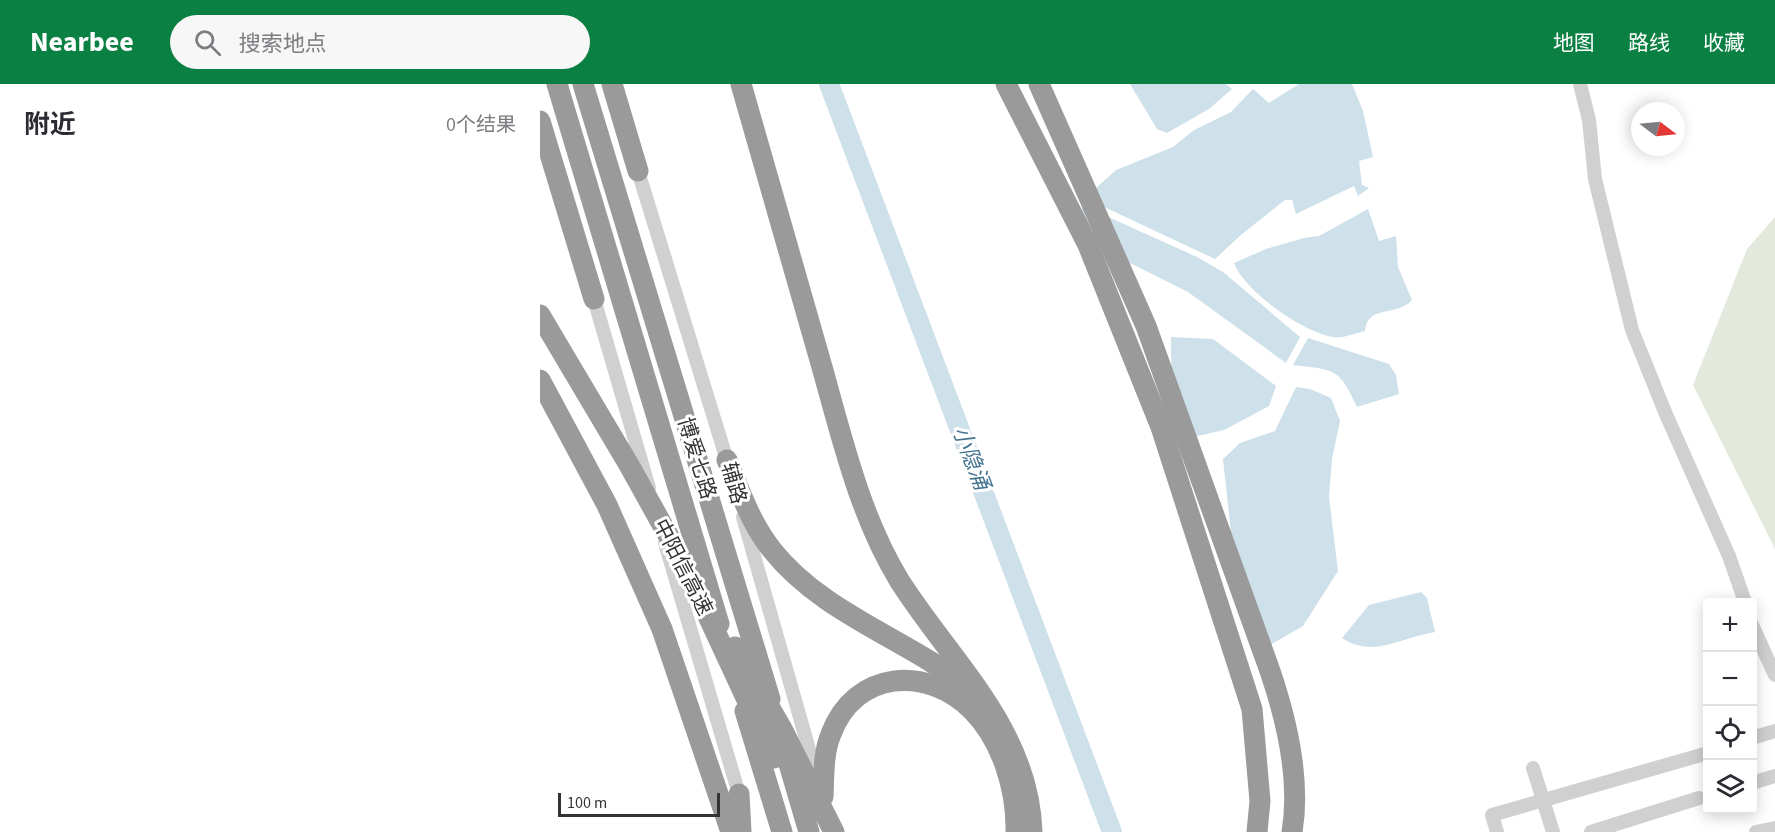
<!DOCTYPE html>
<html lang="zh">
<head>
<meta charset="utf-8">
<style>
  :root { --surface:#fff; --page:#f7f7f7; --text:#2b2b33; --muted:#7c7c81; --line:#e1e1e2; --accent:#0b8043 }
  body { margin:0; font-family:"Source Sans 3","Noto Sans SC",sans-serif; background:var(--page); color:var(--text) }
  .controls { position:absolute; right:18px; bottom:18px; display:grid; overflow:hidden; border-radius:6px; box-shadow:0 3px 15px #0003 }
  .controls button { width:54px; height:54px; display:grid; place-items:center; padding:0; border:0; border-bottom:2px solid var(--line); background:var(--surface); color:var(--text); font:30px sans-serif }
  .compass { position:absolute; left:1091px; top:18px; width:54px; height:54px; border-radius:50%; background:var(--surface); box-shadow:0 3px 15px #0003; rotate:106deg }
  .scale { position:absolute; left:18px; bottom:15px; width:162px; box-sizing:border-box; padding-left:6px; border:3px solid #333; border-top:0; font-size:16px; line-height:21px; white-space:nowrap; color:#333; -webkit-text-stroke:4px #fff; paint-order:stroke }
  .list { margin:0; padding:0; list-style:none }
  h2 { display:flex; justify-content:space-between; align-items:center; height:78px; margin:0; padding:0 24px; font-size:26px }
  h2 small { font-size:20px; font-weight:400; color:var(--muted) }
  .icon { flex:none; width:33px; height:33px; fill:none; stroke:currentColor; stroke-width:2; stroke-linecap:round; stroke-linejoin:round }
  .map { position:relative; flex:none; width:1235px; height:748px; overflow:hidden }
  header { display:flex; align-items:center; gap:36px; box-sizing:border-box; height:84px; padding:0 30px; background:var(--accent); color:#fff }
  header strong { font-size:28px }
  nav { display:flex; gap:33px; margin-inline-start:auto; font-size:21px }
  .search { width:420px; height:54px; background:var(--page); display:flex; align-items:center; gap:15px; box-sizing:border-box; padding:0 21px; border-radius:33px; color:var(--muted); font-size:22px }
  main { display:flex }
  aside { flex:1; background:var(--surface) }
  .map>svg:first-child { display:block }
  .green { fill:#e3e9dc }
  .water { fill:#cee0ea }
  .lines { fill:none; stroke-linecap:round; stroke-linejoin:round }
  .river { stroke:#cee0ea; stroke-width:20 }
  .minor { stroke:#d0d0d0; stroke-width:14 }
  .highway { stroke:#9a9a9a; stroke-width:21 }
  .highway-bridge { stroke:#9a9a9a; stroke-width:21 }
  .labels { text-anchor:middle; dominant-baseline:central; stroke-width:6; stroke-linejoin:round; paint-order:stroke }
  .street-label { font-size:21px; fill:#333; stroke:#fff }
  .water-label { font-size:22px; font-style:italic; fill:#457591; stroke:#fff }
</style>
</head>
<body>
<header>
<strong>Nearbee</strong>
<div class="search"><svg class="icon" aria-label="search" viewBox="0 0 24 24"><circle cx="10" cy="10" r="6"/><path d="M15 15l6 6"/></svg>搜索地点</div>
<nav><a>地图</a><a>路线</a><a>收藏</a></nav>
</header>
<main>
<aside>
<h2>附近<small>0个结果</small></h2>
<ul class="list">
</ul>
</aside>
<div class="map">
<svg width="1235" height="748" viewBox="0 0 1235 748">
  <rect width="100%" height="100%" fill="#fff"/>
  <!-- green -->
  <polygon class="green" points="1235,133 1235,465 1153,301 1207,165"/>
  <!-- water -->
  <g class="water">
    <polygon points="590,0 686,0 692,5 669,25 627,49 617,45"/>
    <polygon points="759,0 812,0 823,27 833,73 819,77 822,101 829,104 818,112 814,102 756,130 752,116 745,116 702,150 675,175 545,114 576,86 633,63 654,46 691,28 713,5 729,19"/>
    <polygon points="544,122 657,173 683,188 760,253 746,279 648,208 536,152 528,143"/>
    <path d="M 828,125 L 839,157 L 856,152 L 858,183 L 872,216 C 858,233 827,220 825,247 C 816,249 802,255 793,253 C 763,248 705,208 694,179 L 726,165 L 764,154 L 779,152 Z"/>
    <polygon points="631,253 673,255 736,302 729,322 684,346 632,358"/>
    <path d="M 768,254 L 849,280 L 856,291 L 859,310 L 817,323 C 799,283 794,286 753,281 Z"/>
    <polygon points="756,303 770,305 791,314 800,337 792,375 789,413 798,487 763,542 730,561 694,476 683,375 700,359 735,347"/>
    <path d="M 881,508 L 887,514 L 895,548 C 861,553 834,575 802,554 L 829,521 Z"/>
  </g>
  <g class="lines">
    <!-- river -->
    <polyline class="river" points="289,0 572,748"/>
    <!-- minor -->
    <g class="minor">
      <polyline points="1040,0 1049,36 1055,95 1092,246 1125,328 1189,472 1205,518"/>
      <polyline points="98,87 189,383"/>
      <polyline points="54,215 109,404"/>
      <polyline points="203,433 278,697"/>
      <polyline points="125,459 201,717"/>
      <polyline points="1212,541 1235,591"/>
      <polyline points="1212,654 1235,647"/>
      <polyline points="993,684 1013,748"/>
      <polyline points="1212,699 1235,692"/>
      <polyline points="957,748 952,731 1168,669"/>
      <polyline points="1051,748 1159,714"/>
      <polyline points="1216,748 1235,744"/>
    </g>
    <!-- highway -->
    <g class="highway">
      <polyline points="17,0 179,540"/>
      <polyline points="43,0 230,615"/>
      <polyline points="72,0 98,87"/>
      <path d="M 201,0 C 228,94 255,189 282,283 C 302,354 320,432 359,496 C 410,577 489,645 492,748"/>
      <polyline points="466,0 548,161 621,343 712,625 720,717 717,748"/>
      <path d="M 499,0 L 606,242 L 730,587 C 747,637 761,695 752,748"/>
      <polyline points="0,37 54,215"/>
      <polyline points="0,296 67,421 122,545 191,748"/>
      <path d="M 187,376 C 200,407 211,440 232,466 C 284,531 368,555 430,605"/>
      <polyline points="205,627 242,748"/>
      <polyline points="242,656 269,748"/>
      <polyline points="199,710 201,748"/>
      <path d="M 283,713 C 284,692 283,669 291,650 C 315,586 387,581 432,626 C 462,656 477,706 476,748"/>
    </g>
    <!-- highway-bridge -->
    <g class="highway-bridge">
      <polyline points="0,231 89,381 143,478 234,674"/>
      <polyline points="195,563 242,645 294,748"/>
    </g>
  </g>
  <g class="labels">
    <!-- street labels -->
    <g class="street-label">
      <text transform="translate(157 374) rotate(73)">博爱七路</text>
      <text transform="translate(194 399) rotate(74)">辅路</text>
      <text transform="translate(143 483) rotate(63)">中阳信高速</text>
    </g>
    <!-- water labels -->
    <g class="water-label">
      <text transform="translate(431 374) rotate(69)">小隐涌</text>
    </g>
  </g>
</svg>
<div class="controls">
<button>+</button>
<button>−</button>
<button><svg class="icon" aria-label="locate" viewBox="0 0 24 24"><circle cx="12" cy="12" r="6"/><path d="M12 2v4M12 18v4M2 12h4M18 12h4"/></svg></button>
<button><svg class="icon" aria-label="layers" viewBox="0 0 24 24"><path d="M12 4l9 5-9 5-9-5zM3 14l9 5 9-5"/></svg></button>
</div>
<svg class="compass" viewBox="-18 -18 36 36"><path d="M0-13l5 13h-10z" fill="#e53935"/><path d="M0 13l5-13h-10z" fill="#7c7c81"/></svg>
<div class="scale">100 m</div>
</div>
</main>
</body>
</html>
